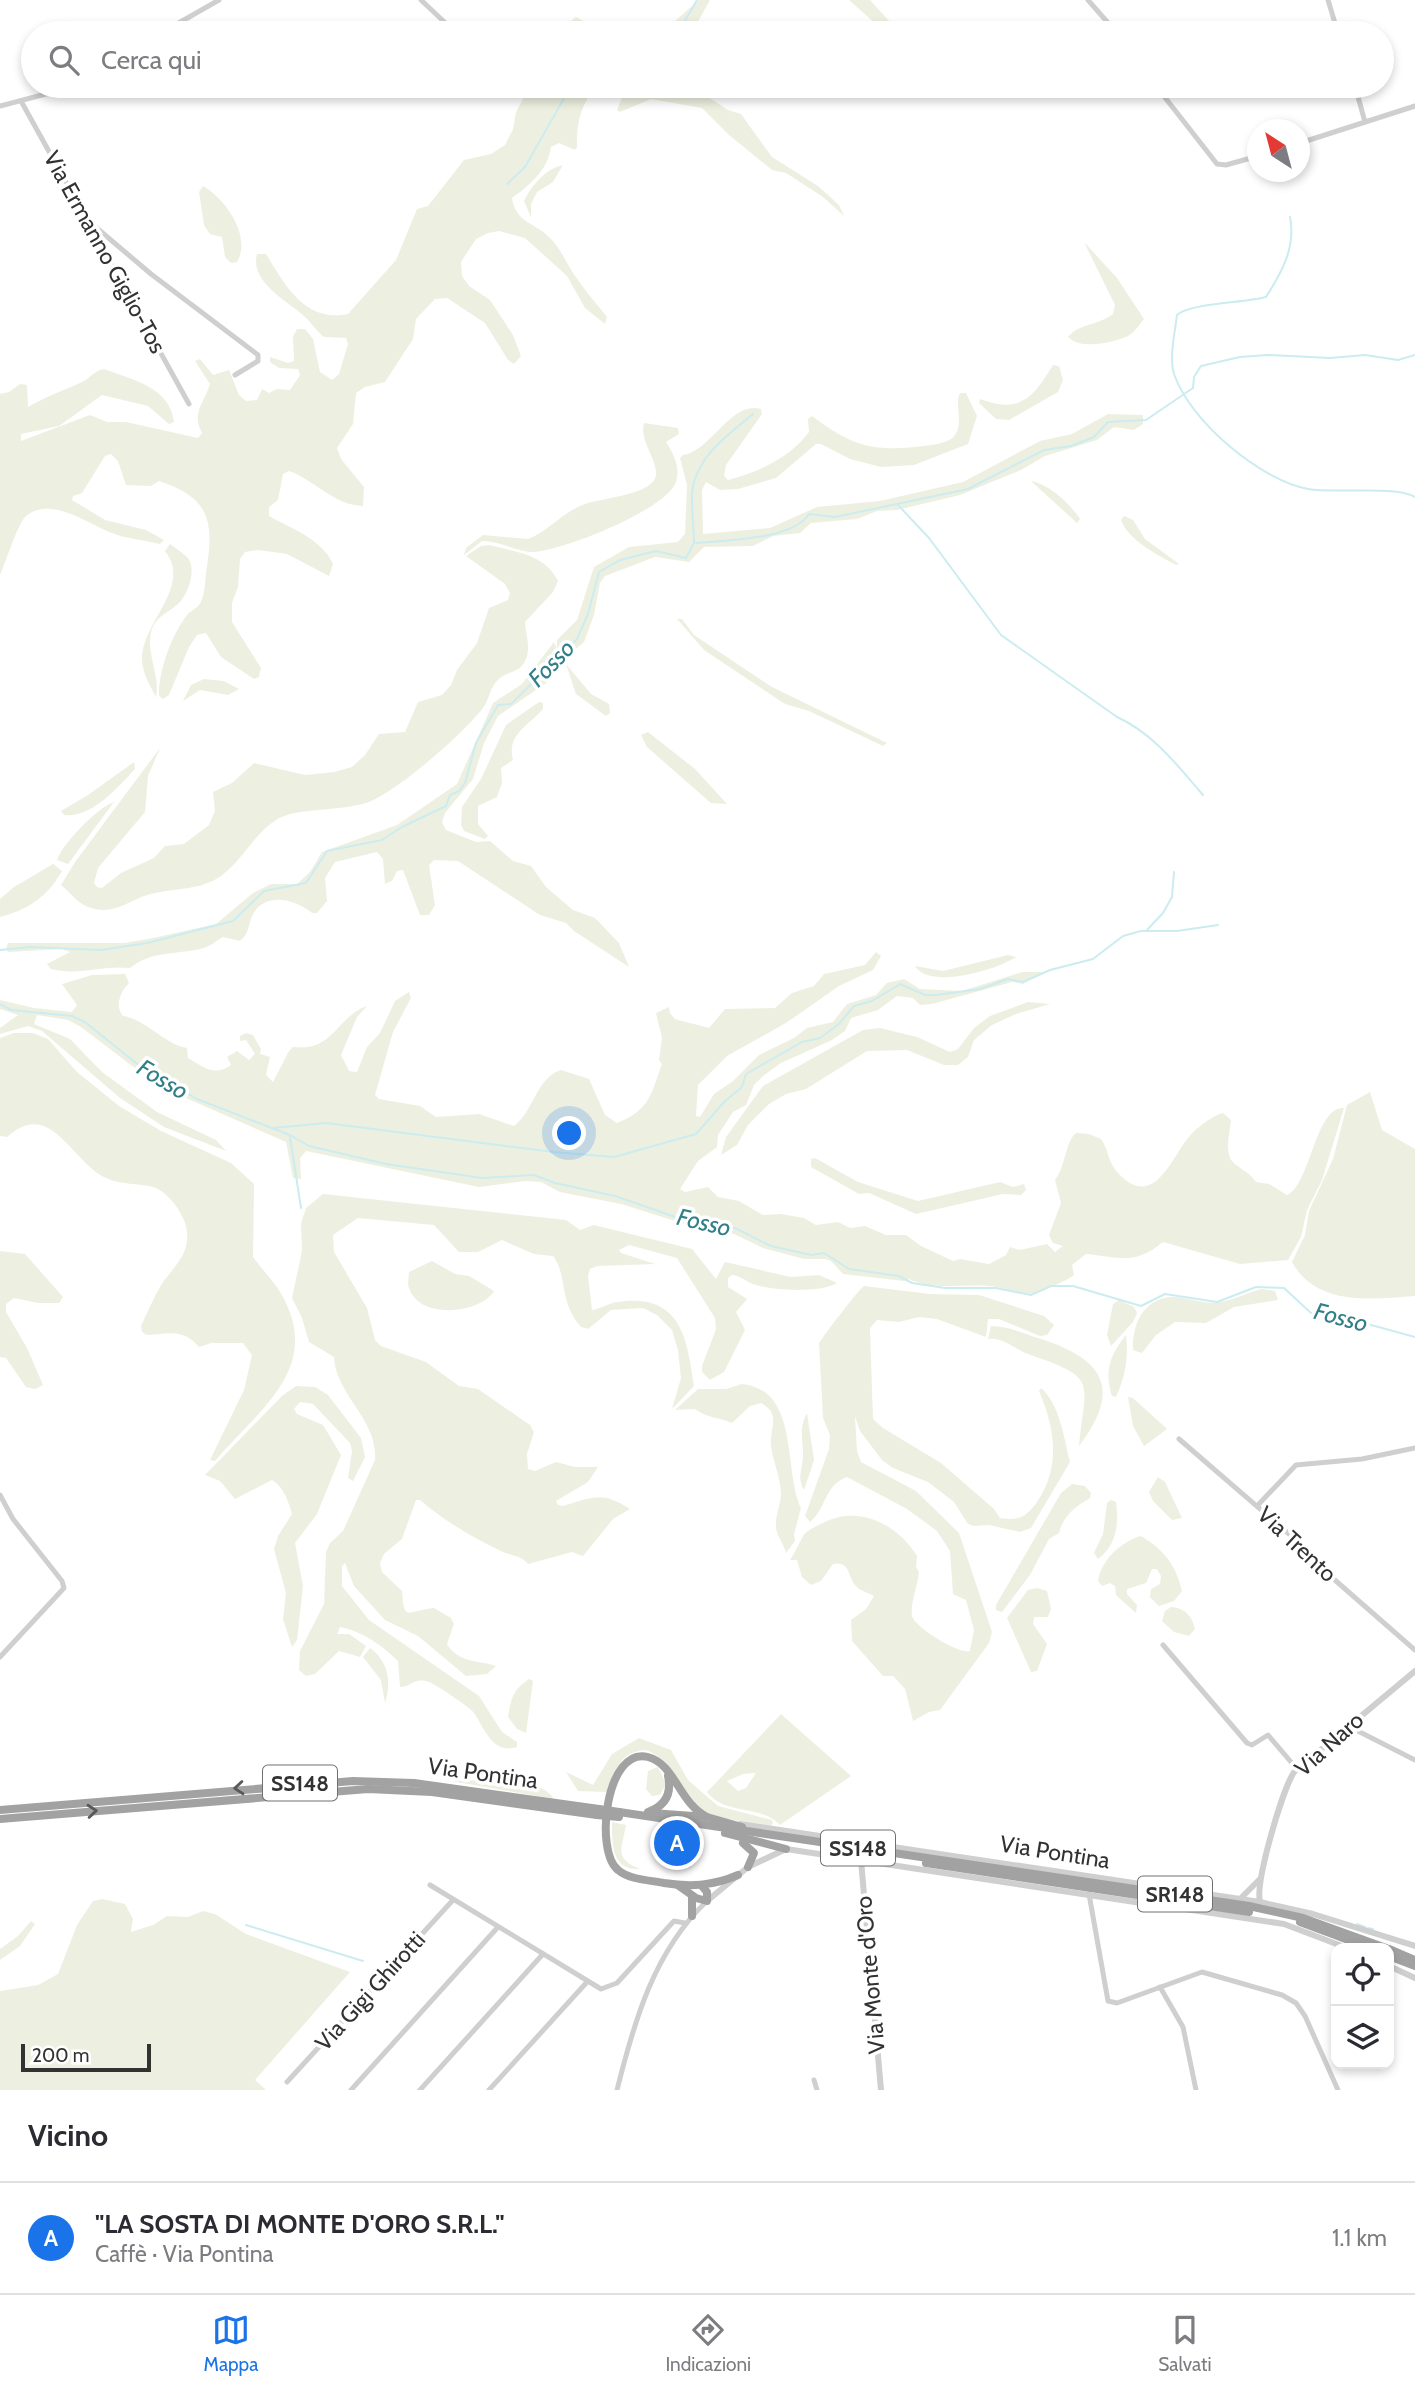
<!DOCTYPE html>
<html lang="it">
<head>
<meta charset="utf-8">
<style>
  :root { --surface:#fff; --page:#f2f2f3; --text:#2b2b33; --muted:#7c7c81; --line:#e1e1e2; --accent:#1a73e8 }
  body { margin:0; font-family:Cabin,sans-serif; background:var(--page); color:var(--text) }
  .controls { position:absolute; right:21px; bottom:21px; display:grid; overflow:hidden; border-radius:14px; box-shadow:0 4px 10px #0003 }
  .controls button { width:63px; height:63px; display:grid; place-items:center; padding:0; border:0; border-bottom:2px solid var(--line); background:var(--surface); color:var(--text); font:35px sans-serif }
  .compass { position:absolute; left:1247px; top:119px; width:63px; height:63px; border-radius:50%; background:var(--surface); box-shadow:0 4px 10px #0003; rotate:324deg }
  .scale { position:absolute; left:21px; bottom:18px; width:130px; box-sizing:border-box; padding-left:7px; border:4px solid #323232; border-top:0; font-size:19px; line-height:24px; white-space:nowrap; color:#323232; -webkit-text-stroke:5px #fff; paint-order:stroke }
  .you { position:absolute; left:570px; top:1134px; width:24px; height:24px; margin:-18px; border:5px solid #fff; border-radius:50%; background:#1a73e8; box-shadow:0 0 0 10px #1a73e833 }
  .badge { display:grid; place-items:center; width:46px; height:46px; border-radius:50%; background:var(--accent); color:#fff; font-size:23px; font-weight:700 }
  .pin { position:absolute; translate:-50% -50%; border:4px solid #fff; box-shadow:0 2px 7px #0006 }
  .list { margin:0; padding:0; list-style:none }
  h2 { display:flex; justify-content:space-between; align-items:center; height:91px; margin:0; padding:0 28px; font-size:30px }
  h2 small { font-size:23px; font-weight:400; color:var(--muted) }
  .list li { display:grid; grid-template-columns:46px 1fr auto; gap:21px; align-items:center; box-sizing:border-box; height:112px; padding:0 28px; border-top:2px solid var(--line) }
  .list b { display:block; font-size:26px; white-space:nowrap }
  .list p { margin:0; font-size:23px; white-space:nowrap; color:var(--muted) }
  .list em { font-size:23px; font-style:normal; color:var(--muted) }
  .icon { flex:none; width:38px; height:38px; fill:none; stroke:currentColor; stroke-width:2; stroke-linecap:round; stroke-linejoin:round }
  .map { position:relative; flex:none; width:1415px; height:2090px; overflow:hidden }
  .search { position:absolute; background:var(--surface); box-shadow:0 4px 10px #0003; left:21px; right:21px; top:21px; height:77px; display:flex; align-items:center; gap:18px; box-sizing:border-box; padding:0 24px; border-radius:38px; color:var(--muted); font-size:26px }
  .sheet { height:203px; background:var(--surface) }
  nav { display:flex; justify-content:space-around; align-items:center; box-sizing:border-box; height:98px; border-top:2px solid var(--line); background:var(--surface); font-size:19px; color:var(--muted) }
  nav a { display:grid; justify-items:center; gap:4px }
  nav .on { color:var(--accent) }
  .map>svg:first-child { display:block }
  .green { fill:#edf0e0; fill-rule:evenodd }
  .lines { fill:none; stroke-linecap:round; stroke-linejoin:round }
  .stream { stroke:#cbecf0; stroke-width:2 }
  .minor { stroke:#cfcfcf; stroke-width:5 }
  .tertiary { stroke:#cfcfcf; stroke-width:6 }
  .trunk { stroke:#a2a2a2; stroke-width:8 }
  .trunk-bridge { stroke:#a2a2a2; stroke-width:8 }
  .oneway { stroke:#595959 }
  .labels { text-anchor:middle; dominant-baseline:central; stroke-width:7; stroke-linejoin:round; paint-order:stroke }
  .shield { fill:#fff; stroke:#707070; stroke-width:2 }
  .shield-label { font-size:21px; font-weight:bold; fill:#323232 }
  .street-label { font-size:23px; fill:#323232; stroke:#fff }
  .water-label { font-size:24px; font-style:italic; fill:#317f89; stroke:#fff }
</style>
</head>
<body>
<div class="map">
<svg width="1415" height="2090" viewBox="0 0 1415 2090">
  <rect width="100%" height="100%" fill="#fff"/>
  <!-- green -->
  <g class="green">
    <polygon points="699,0 710,0 696,25 697,31 703,30 704,33 555,33 576,17 593,26 630,24 666,29"/>
    <polygon points="849,0 870,0 900,33 886,33"/>
    <path d="M 530,86 L 597,86 C 581,103 576,124 577,147 L 575,150 L 559,143 L 551,147 C 548,170 530,185 512,198 C 515,222 535,223 548,236 C 559,246 565,260 573,273 C 583,288 596,303 607,317 L 605,324 L 585,308 L 567,276 L 525,238 L 499,231 L 488,233 L 476,239 L 461,262 L 462,276 L 469,286 L 490,300 L 513,335 L 521,356 L 514,364 L 508,360 L 485,323 L 447,298 L 435,299 L 416,319 L 413,339 L 385,382 L 365,387 L 356,393 L 353,424 L 337,448 L 341,459 L 364,487 L 363,506 C 333,505 315,480 289,471 L 283,474 L 278,500 L 269,507 L 269,516 C 292,529 322,539 333,564 L 329,576 L 287,554 L 258,550 L 245,552 L 240,559 L 238,587 L 232,603 L 232,622 L 261,668 L 259,677 L 254,679 L 221,657 L 206,633 L 197,635 L 189,647 L 169,695 L 163,699 L 159,696 C 158,672 172,634 187,615 C 190,611 196,609 199,605 C 205,597 205,582 206,573 C 214,524 212,498 159,481 L 151,486 L 126,485 L 118,461 L 111,454 L 105,456 L 82,493 L 73,496 L 72,500 L 105,520 L 146,530 L 164,540 L 160,544 C 145,540 126,539 112,533 C 90,525 51,495 26,516 C 18,523 5,564 0,575 L 0,394 L 9,392 L 20,384 L 27,385 L 28,407 C 45,397 62,391 80,383 C 90,379 93,371 104,369 C 133,380 170,387 174,422 L 169,424 L 148,406 L 102,395 L 59,426 L 21,434 L 21,441 L 90,415 L 107,422 L 126,422 L 198,438 L 202,433 C 191,414 204,403 210,384 L 195,361 L 200,359 L 213,375 L 229,370 L 239,395 L 246,401 L 257,400 L 262,389 L 269,393 L 277,389 L 290,390 L 300,375 L 298,369 L 279,368 L 270,362 L 270,357 L 288,363 L 294,361 L 293,337 L 297,329 L 305,329 L 313,339 L 320,372 L 332,380 L 339,374 L 348,344 L 346,338 L 324,337 C 316,331 312,323 305,317 C 289,302 249,282 257,254 L 266,254 C 285,285 305,323 348,314 L 396,260 L 417,209 L 428,206 L 464,160 L 491,154 L 505,145 L 513,129 L 516,112 Z"/>
    <polygon points="637,86 691,86 728,110 741,114 772,157 818,186 839,205 844,216 823,197 786,173 772,170 729,135 702,108 651,99 620,112 617,110 623,95"/>
    <path d="M 563,165 L 553,182 L 537,192 L 531,204 L 531,217 L 524,201 C 532,185 545,169 563,165 Z"/>
    <path d="M 203,186 C 226,199 252,237 237,262 L 231,263 L 225,257 L 222,237 L 210,234 L 204,225 L 199,192 Z"/>
    <path d="M 1084,242 L 1117,278 L 1144,319 C 1139,325 1135,332 1128,336 C 1112,343 1081,350 1068,337 C 1080,323 1099,325 1113,314 L 1115,305 Z"/>
    <path d="M 1053,365 L 1059,366 L 1063,380 L 1058,392 L 1009,420 L 996,419 L 979,403 L 980,399 C 1020,414 1033,398 1053,365 Z"/>
    <path d="M 960,393 L 966,393 L 977,416 L 968,444 L 914,465 L 881,467 L 850,459 L 821,444 L 816,444 L 776,478 L 738,489 L 720,490 L 706,482 L 702,490 L 703,534 L 770,528 L 817,507 L 880,501 L 963,482 L 1040,441 L 1072,434 L 1108,414 L 1143,415 L 1143,424 L 1134,430 L 1114,427 L 1097,440 L 1045,456 L 1021,470 L 960,495 L 897,510 L 877,511 L 857,519 L 811,523 L 800,533 L 773,536 L 753,546 L 704,547 L 689,562 L 655,557 L 605,576 L 600,583 L 594,615 L 584,642 L 565,658 L 557,650 L 557,640 L 577,620 L 594,567 L 629,547 L 678,542 L 685,534 L 687,485 L 680,458 L 683,455 C 711,451 731,400 761,409 L 762,414 L 726,465 L 724,476 L 728,480 C 758,472 790,458 809,432 L 808,419 L 812,416 C 853,447 873,452 924,446 C 932,445 950,443 955,435 C 964,422 954,405 960,393 Z"/>
    <path d="M 644,423 L 678,428 L 679,434 L 666,442 C 673,453 681,467 676,482 C 666,510 564,550 534,552 C 517,552 500,541 482,541 L 464,555 L 466,548 L 483,535 L 528,539 C 551,530 564,510 588,503 C 604,498 654,494 656,475 C 657,457 639,442 644,423 Z"/>
    <path d="M 1031,481 C 1049,484 1070,504 1080,519 L 1077,523 Z"/>
    <path d="M 1124,516 L 1133,520 L 1145,539 L 1179,564 L 1176,565 C 1158,555 1128,540 1121,520 Z"/>
    <path d="M 170,544 C 175,548 182,552 187,557 C 197,567 189,592 180,602 C 169,613 156,615 151,632 C 146,654 161,678 156,697 C 149,684 141,670 142,656 C 145,620 192,585 165,551 Z"/>
    <path d="M 489,545 C 515,552 545,554 558,581 L 553,592 L 525,622 C 526,636 532,651 524,663 C 518,673 505,672 498,680 C 490,687 489,700 483,708 C 462,735 400,789 369,802 C 340,812 296,807 276,820 C 253,835 243,860 221,876 C 201,890 178,888 155,893 C 133,897 118,914 95,909 C 79,906 73,895 61,885 L 75,862 L 160,748 L 148,776 L 145,812 L 98,868 L 94,883 L 97,887 L 102,888 L 121,873 L 154,858 L 165,846 L 184,844 L 209,825 L 215,811 L 213,792 L 232,783 L 254,763 L 305,775 L 334,772 L 352,767 L 365,755 L 379,734 L 405,732 L 418,702 L 442,695 L 451,685 L 457,670 L 477,643 L 489,608 L 508,600 L 510,593 L 505,584 L 466,556 L 481,546 Z"/>
    <polygon points="677,619 682,619 694,635 772,687 887,743 883,746 809,711 785,704 704,650"/>
    <path d="M 554,642 L 561,659 L 552,679 L 498,716 L 484,743 L 473,779 L 445,813 L 442,822 L 446,830 L 476,842 L 490,841 L 513,861 L 531,866 L 546,887 L 573,910 L 595,918 L 619,943 L 629,967 L 574,931 L 566,923 L 540,915 L 458,861 L 434,860 L 429,865 L 435,905 L 429,915 L 420,915 L 403,870 L 397,871 L 392,881 L 385,884 L 383,859 L 377,852 L 335,862 L 325,878 L 327,901 L 317,913 L 312,913 C 295,899 264,891 252,916 C 248,926 249,934 240,941 L 223,937 C 217,940 211,946 204,948 C 178,955 152,950 130,968 C 103,965 78,976 51,969 L 47,964 L 70,952 L 62,949 L 8,952 L 6,949 L 8,943 L 124,943 L 153,938 L 216,924 L 253,893 L 271,884 L 297,884 L 310,872 L 322,852 L 397,825 L 457,784 L 493,703 L 522,684 Z"/>
    <polygon points="566,664 591,694 609,704 610,713 606,716 576,694"/>
    <polygon points="204,679 224,681 239,689 228,695 200,690 183,701 191,685"/>
    <path d="M 539,702 L 543,703 L 543,709 C 530,725 506,734 513,760 L 501,768 L 502,783 L 497,797 L 478,806 L 478,824 L 488,836 L 485,839 L 464,831 L 461,825 L 462,807 L 481,779 L 506,725 Z"/>
    <polygon points="648,732 695,769 727,804 711,803 647,747 641,735"/>
    <path d="M 134,762 L 135,769 C 117,788 92,818 64,815 L 61,811 L 88,795 Z"/>
    <path d="M 114,802 L 68,864 L 57,860 C 63,843 97,808 114,802 Z"/>
    <path d="M 53,864 L 62,871 C 48,896 28,910 0,917 L 0,899 L 14,887 Z"/>
    <path d="M 876,952 L 881,956 L 873,970 L 839,986 L 786,1023 L 727,1056 L 698,1085 L 696,1116 L 700,1117 L 714,1094 L 733,1081 L 759,1055 L 794,1038 L 807,1028 L 833,1022 L 847,1004 L 876,995 L 887,983 L 904,979 L 920,989 L 962,991 L 1022,972 L 1043,972 L 1023,984 L 1012,982 L 932,1004 L 920,1005 L 913,998 L 897,996 L 878,1010 L 851,1018 L 845,1031 L 832,1040 L 781,1063 L 763,1076 L 754,1085 L 746,1105 L 733,1112 L 718,1135 L 717,1147 L 698,1161 L 680,1189 L 685,1192 L 708,1187 L 718,1197 L 739,1201 L 763,1215 L 781,1214 L 804,1218 L 816,1225 L 838,1222 L 850,1228 L 865,1226 L 886,1235 L 906,1235 L 921,1246 L 953,1261 L 960,1259 L 989,1264 L 1006,1255 L 1010,1247 L 1020,1250 L 1047,1244 L 1055,1252 L 1063,1246 L 1053,1243 L 1049,1235 L 1061,1203 L 1055,1180 C 1066,1166 1065,1142 1076,1133 L 1089,1134 L 1101,1139 C 1109,1150 1108,1163 1118,1173 C 1153,1211 1171,1159 1188,1138 C 1195,1129 1213,1115 1223,1113 L 1231,1120 C 1230,1133 1223,1155 1235,1164 C 1243,1171 1249,1172 1256,1182 L 1269,1184 L 1287,1195 C 1311,1184 1315,1106 1344,1108 L 1322,1180 L 1307,1210 L 1301,1237 L 1288,1260 L 1240,1264 L 1163,1242 C 1134,1266 1119,1257 1086,1254 L 1072,1265 L 1074,1275 C 1066,1281 1045,1290 1035,1293 C 1024,1296 1007,1289 997,1287 C 968,1282 935,1292 909,1279 L 904,1281 L 843,1274 L 831,1261 L 825,1259 L 804,1259 L 763,1248 L 734,1234 L 704,1230 L 621,1204 L 560,1192 L 541,1182 L 526,1181 L 479,1187 L 306,1151 L 300,1158 L 301,1179 L 293,1178 L 286,1142 L 179,1095 L 132,1066 L 81,1027 L 68,1020 L 37,1015 L 34,1024 L 70,1039 L 102,1072 L 157,1112 L 216,1140 L 226,1151 L 164,1127 L 120,1098 L 42,1031 L 28,1026 L 0,1034 L 0,1028 L 18,1015 L 0,1009 L 0,1000 L 34,1008 L 72,1012 L 77,1005 L 62,984 L 92,975 L 125,974 L 129,983 C 121,991 114,1006 123,1016 C 147,1020 164,1044 187,1048 L 188,1058 C 203,1067 215,1077 231,1065 L 227,1057 L 237,1051 L 249,1060 L 255,1054 L 246,1040 L 240,1041 L 240,1036 L 246,1033 L 253,1035 L 261,1049 L 260,1054 L 270,1057 L 266,1075 L 273,1082 L 289,1051 L 293,1047 C 334,1052 336,1017 367,1006 L 357,1017 L 341,1055 L 349,1071 L 357,1072 L 367,1047 L 380,1033 L 395,1001 L 409,992 L 411,998 L 393,1032 L 375,1095 L 379,1099 L 420,1106 L 436,1117 L 479,1114 L 514,1126 C 534,1111 536,1078 561,1070 L 589,1079 L 605,1115 L 617,1123 C 650,1110 651,1094 662,1064 L 659,1060 L 662,1038 L 656,1013 L 669,1007 L 670,1013 L 675,1019 L 709,1028 L 725,1009 L 775,1008 L 792,993 L 814,986 L 824,974 L 865,965 Z"/>
    <path d="M 1008,955 L 1016,957 C 997,970 929,990 915,966 L 943,971 Z"/>
    <polygon points="1028,1002 1050,1004 1016,1014 992,1025 974,1040 968,1057 958,1065 944,1065 907,1050 867,1051 806,1089 786,1094 769,1104 748,1125 737,1145 721,1155 726,1137 763,1086 863,1030 880,1028 917,1037 950,1052 958,1049 974,1028 990,1016"/>
    <path d="M 14,1033 L 33,1033 L 48,1039 L 77,1072 L 119,1106 L 161,1131 L 231,1163 L 254,1184 L 253,1257 C 264,1272 277,1284 285,1301 C 320,1371 256,1412 215,1461 L 210,1460 L 244,1390 L 252,1355 L 243,1343 L 211,1343 L 199,1347 C 183,1328 168,1334 147,1335 L 142,1332 L 141,1326 C 147,1313 153,1299 160,1287 C 172,1267 189,1258 187,1232 C 186,1216 168,1191 153,1187 C 138,1183 120,1185 106,1178 C 71,1162 51,1097 7,1137 L 0,1136 L 0,1038 Z"/>
    <path d="M 1370,1092 L 1382,1130 L 1415,1149 L 1415,1296 C 1372,1299 1317,1307 1292,1262 L 1305,1235 L 1309,1211 L 1333,1159 L 1347,1105 Z"/>
    <polygon points="815,1158 858,1182 918,1201 1000,1182 1013,1187 1024,1184 1026,1190 1021,1195 1003,1194 916,1214 869,1193 859,1194 811,1167 811,1159"/>
    <path d="M 323,1194 L 566,1220 L 580,1230 L 594,1225 L 692,1249 L 716,1279 L 725,1262 L 791,1277 L 819,1275 L 837,1283 C 822,1293 771,1291 753,1284 C 745,1281 741,1276 732,1275 L 728,1278 L 728,1287 L 747,1299 L 736,1312 L 745,1330 L 724,1372 L 710,1380 L 702,1372 L 702,1366 L 716,1329 L 715,1318 L 677,1258 L 629,1245 L 619,1250 L 621,1253 L 655,1264 L 597,1266 L 590,1269 L 588,1276 L 592,1310 C 601,1309 608,1303 618,1302 C 681,1293 687,1338 694,1386 L 672,1409 L 681,1378 L 678,1350 L 672,1330 L 657,1315 L 643,1308 L 611,1310 L 588,1329 L 581,1327 C 558,1301 568,1275 553,1256 L 534,1254 L 502,1240 L 478,1252 L 459,1252 L 434,1225 L 358,1218 L 333,1235 L 334,1252 L 367,1308 L 375,1340 L 381,1346 L 426,1362 L 459,1386 L 478,1389 L 530,1425 L 534,1432 L 527,1454 L 528,1469 L 535,1471 L 556,1462 L 575,1467 L 598,1467 L 588,1482 L 556,1501 L 558,1505 L 563,1506 C 594,1497 602,1491 630,1509 L 613,1519 L 583,1556 L 572,1552 L 528,1564 C 521,1555 509,1556 499,1550 C 472,1537 443,1520 420,1500 L 416,1500 L 402,1539 L 384,1554 L 380,1563 L 382,1572 L 402,1591 C 404,1624 408,1610 434,1608 L 451,1618 L 454,1624 L 447,1644 C 458,1663 478,1660 496,1666 L 487,1674 L 466,1676 L 418,1636 L 385,1620 L 354,1586 L 345,1563 L 342,1566 L 342,1586 L 369,1620 L 479,1696 L 502,1732 L 517,1742 L 517,1747 C 492,1755 484,1727 474,1713 C 471,1708 435,1684 429,1682 C 413,1677 412,1687 400,1687 L 398,1661 C 383,1646 362,1631 340,1627 L 337,1634 L 349,1634 L 366,1646 L 360,1657 L 339,1651 L 315,1674 L 306,1676 L 299,1670 L 300,1651 L 324,1604 L 326,1552 L 330,1543 L 343,1531 L 375,1460 C 378,1419 336,1396 334,1357 L 309,1342 L 302,1318 L 292,1298 L 302,1251 L 301,1223 L 306,1208 Z"/>
    <polygon points="0,1251 25,1254 63,1297 59,1303 38,1303 14,1298 6,1304 6,1312 27,1348 43,1385 35,1389 26,1387 6,1358 0,1357"/>
    <path d="M 432,1261 L 455,1274 L 469,1276 L 494,1291 C 480,1314 419,1320 409,1288 C 407,1284 409,1277 409,1272 Z"/>
    <path d="M 864,1286 L 930,1294 L 979,1295 L 1044,1316 L 1054,1325 L 1047,1335 L 1040,1336 L 999,1319 L 988,1319 L 986,1337 L 937,1319 L 919,1317 L 899,1322 L 877,1320 L 870,1328 L 873,1419 L 883,1428 L 941,1463 L 994,1509 L 1000,1518 C 1019,1521 1026,1517 1037,1502 C 1061,1467 1055,1428 1039,1391 L 1041,1388 C 1060,1405 1064,1438 1070,1462 L 1031,1528 L 1020,1532 L 989,1525 L 974,1526 L 968,1524 L 954,1502 L 928,1482 L 893,1468 L 882,1460 L 860,1431 L 855,1416 L 857,1451 L 861,1462 L 916,1491 L 959,1533 L 992,1632 L 989,1643 L 940,1710 L 929,1712 L 913,1721 L 905,1689 L 893,1676 L 883,1676 L 852,1641 L 851,1620 L 866,1609 L 874,1596 C 869,1593 861,1591 857,1587 C 847,1578 851,1560 833,1564 L 821,1581 L 811,1585 L 802,1577 L 797,1560 L 790,1560 C 795,1552 799,1544 803,1536 C 808,1529 819,1525 827,1521 C 861,1506 898,1525 917,1556 L 916,1567 L 919,1572 C 918,1585 910,1603 912,1616 C 914,1627 960,1655 970,1651 L 974,1630 L 966,1600 L 953,1594 L 950,1551 L 937,1531 L 907,1509 L 847,1477 C 824,1485 827,1508 810,1522 L 805,1516 L 829,1449 L 830,1435 L 823,1418 L 819,1343 C 824,1335 859,1289 864,1286 Z"/>
    <path d="M 1262,1289 L 1275,1291 L 1278,1300 L 1234,1307 L 1206,1323 L 1175,1322 L 1156,1335 L 1142,1353 L 1133,1350 C 1132,1326 1142,1300 1170,1297 C 1186,1296 1203,1305 1220,1302 C 1234,1300 1248,1292 1262,1289 Z"/>
    <polygon points="1119,1300 1134,1307 1137,1313 1133,1322 1111,1346 1107,1335 1113,1304"/>
    <path d="M 991,1326 C 1008,1326 1022,1333 1038,1338 C 1102,1358 1124,1387 1079,1446 C 1085,1380 1100,1379 1028,1354 C 1014,1349 1004,1337 988,1339 Z"/>
    <path d="M 1126,1335 C 1129,1357 1125,1377 1116,1397 L 1112,1396 C 1104,1371 1110,1355 1126,1335 Z"/>
    <path d="M 742,1384 C 800,1390 783,1469 801,1508 L 794,1534 L 795,1541 L 786,1553 C 784,1544 777,1536 776,1528 C 775,1517 780,1506 781,1495 C 781,1478 773,1462 771,1446 C 769,1429 782,1414 761,1403 L 750,1406 L 732,1423 C 718,1417 707,1418 695,1409 L 675,1410 L 698,1389 L 726,1389 Z"/>
    <path d="M 296,1386 L 315,1387 L 328,1395 L 361,1438 L 365,1457 L 353,1481 L 348,1478 L 352,1451 L 350,1443 L 313,1404 L 300,1402 L 294,1409 L 297,1414 L 323,1425 L 341,1455 L 317,1514 L 295,1543 L 303,1586 L 297,1640 L 292,1647 L 283,1619 L 286,1593 L 274,1549 L 278,1536 L 292,1514 C 288,1501 284,1487 272,1480 L 235,1499 L 220,1481 L 205,1475 L 282,1396 Z"/>
    <polygon points="1128,1397 1133,1398 1167,1429 1144,1446 1133,1426"/>
    <path d="M 807,1413 L 814,1460 L 804,1490 C 797,1478 802,1470 803,1457 C 804,1442 798,1429 807,1413 Z"/>
    <polygon points="1158,1477 1165,1482 1182,1518 1172,1520 1153,1501 1149,1492"/>
    <path d="M 1072,1484 L 1085,1486 L 1091,1493 L 1090,1498 C 1076,1506 1063,1516 1059,1533 L 1049,1539 L 1030,1575 L 1002,1612 L 996,1610 L 996,1605 L 1061,1493 Z"/>
    <path d="M 1111,1500 L 1116,1502 C 1119,1523 1117,1545 1098,1559 L 1094,1553 L 1103,1534 L 1107,1503 Z"/>
    <path d="M 1141,1536 C 1164,1550 1176,1565 1182,1591 L 1174,1601 L 1159,1606 L 1150,1597 L 1151,1589 L 1160,1584 L 1161,1576 L 1157,1569 L 1152,1569 L 1146,1583 L 1127,1589 L 1127,1594 L 1137,1605 L 1136,1613 L 1116,1595 L 1115,1586 L 1110,1583 L 1102,1586 L 1098,1581 C 1101,1560 1122,1541 1141,1536 Z"/>
    <polygon points="1037,1588 1047,1591 1051,1609 1048,1617 1034,1617 1033,1624 1047,1644 1037,1671 1031,1672 1007,1618 1028,1590"/>
    <path d="M 1171,1607 C 1186,1608 1192,1617 1195,1629 L 1189,1636 L 1174,1632 L 1162,1621 L 1165,1611 Z"/>
    <path d="M 370,1648 C 388,1661 392,1682 385,1703 L 381,1680 L 363,1657 Z"/>
    <path d="M 529,1679 L 533,1681 L 526,1733 L 517,1729 L 508,1717 C 511,1698 513,1690 529,1679 Z"/>
    <path d="M 781,1714 L 851,1776 L 780,1825 C 761,1804 725,1816 707,1792 ZM 756,1773 L 746,1788 L 738,1791 L 727,1781 L 743,1774 Z"/>
    <path d="M 639,1738 L 671,1750 L 688,1780 L 718,1806 L 772,1820 L 773,1823 L 771,1826 C 751,1821 719,1821 701,1810 C 673,1793 683,1765 646,1750 C 613,1753 621,1773 607,1792 L 578,1791 L 566,1772 L 593,1785 L 612,1754 Z"/>
    <polygon points="658,1767 666,1784 660,1795 652,1796 646,1789 648,1771"/>
    <path d="M 451,1781 C 478,1781 539,1775 554,1799 Z"/>
    <path d="M 612,1822 L 626,1825 C 622,1849 613,1858 640,1869 C 611,1871 612,1843 612,1822 Z"/>
    <polygon points="102,1899 125,1904 133,1919 131,1932 153,1925 167,1916 188,1917 203,1911 215,1914 246,1934 350,1972 255,2080 266,2090 0,2090 0,1991 38,1985 58,1974 77,1925 93,1901"/>
    <polygon points="31,1921 35,1924 20,1946 0,1960 0,1949 18,1936"/>
  </g>
  <g class="lines">
    <!-- stream -->
    <g class="stream">
      <polyline points="673,33 682,26 697,0"/>
      <polyline points="507,184 525,167 571,86"/>
      <path d="M 1290,217 C 1296,247 1282,272 1266,297 C 1244,303 1190,303 1177,315 C 1175,332 1169,357 1174,374 C 1190,421 1260,480 1308,489 C 1335,494 1395,485 1415,497"/>
      <path d="M 898,505 L 929,538 L 1001,635 L 1117,717 C 1154,734 1177,765 1203,795"/>
      <path d="M 694,543 C 694,525 690,503 693,486 C 700,454 729,434 753,414"/>
      <path d="M 696,543 C 726,540 793,540 809,514 L 835,517 L 968,489 L 1044,450 L 1071,446 L 1094,437 L 1108,422 L 1146,420 L 1193,388 L 1194,377 L 1201,366 L 1240,357 L 1268,355 L 1330,358 L 1365,355 L 1398,360 L 1415,355"/>
      <polyline points="1146,931 1163,913 1172,897 1174,872"/>
      <polyline points="0,950 30,947 101,950 147,943 233,921 264,891 306,883 327,851 382,840 402,827 446,806 450,795 459,791 465,783 476,743 498,705 511,704 577,639 588,614 599,572 620,560 656,551 686,558 694,543"/>
      <polyline points="0,1004 11,1010 72,1016 85,1022 136,1063 197,1099 290,1135 309,1146 386,1164 482,1178 534,1175 555,1183 615,1196 710,1229 735,1228 771,1246 811,1255 824,1253 849,1269 899,1276 912,1283 945,1288 996,1288 1031,1295 1051,1286 1073,1286 1141,1306 1165,1294 1217,1302 1256,1287 1284,1288 1311,1313 1336,1311 1353,1320 1415,1337"/>
      <polyline points="273,1128 326,1123 554,1152 614,1157 696,1134 725,1101 742,1087 746,1074 802,1042 820,1038 839,1024 854,1006 872,1001 900,984 925,995 936,995 980,989 1008,979 1023,982 1050,970 1093,959 1123,936 1141,931 1177,931 1218,925"/>
      <polyline points="290,1137 301,1208"/>
      <polyline points="1357,1924 1365,1927"/>
      <polyline points="246,1925 363,1961"/>
      <polyline points="1368,1928 1373,1929"/>
    </g>
    <!-- minor -->
    <g class="minor">
      <polyline points="421,0 456,33"/>
      <polyline points="1088,0 1117,33"/>
      <polyline points="1328,0 1338,33"/>
      <polyline points="161,33 219,0"/>
      <polyline points="1156,86 1217,164 1226,165 1258,156"/>
      <polyline points="1355,86 1365,122"/>
      <polyline points="21,101 189,404"/>
      <polyline points="0,106 76,86"/>
      <polyline points="1300,143 1415,106"/>
      <polyline points="92,224 151,274 258,355 258,361 235,375"/>
      <polyline points="1179,1439 1311,1553 1328,1574 1415,1650"/>
      <polyline points="0,1495 13,1519 62,1581 64,1588 0,1657"/>
      <polyline points="1257,1506 1296,1465 1362,1459 1415,1448"/>
      <polyline points="1163,1645 1247,1743 1252,1745 1268,1735 1297,1769"/>
      <polyline points="1348,1726 1415,1760"/>
      <polyline points="430,1885 601,1989 617,1983 674,1921 685,1923"/>
      <polyline points="1089,1894 1108,2001 1117,2003 1202,1972 1282,1995 1296,2003 1305,2016 1338,2090"/>
      <polyline points="1160,1987 1183,2027 1196,2090"/>
      <polyline points="814,2080 817,2090"/>
      <polyline points="287,2082 453,1900"/>
      <polyline points="351,2090 498,1927"/>
      <polyline points="420,2090 543,1954"/>
      <polyline points="489,2090 587,1982"/>
      <path d="M 617,2090 C 634,2022 654,1951 707,1901"/>
    </g>
    <!-- tertiary -->
    <g class="tertiary">
      <polyline points="740,1824 1260,1902 1313,1914 1415,1946"/>
      <polyline points="861,1860 881,2090"/>
      <polyline points="1241,1898 1260,1879"/>
      <polyline points="707,1901 748,1867 786,1849 1148,1904"/>
      <path d="M 1260,1902 C 1255,1882 1282,1791 1294,1772 L 1415,1671"/>
      <polyline points="1159,1905 1284,1924 1347,1948"/>
      <polyline points="1389,1966 1415,1978"/>
    </g>
    <!-- trunk -->
    <g class="trunk">
      <polyline points="0,1810 353,1781 414,1783 599,1809"/>
      <polyline points="619,1812 1249,1906 1303,1918 1386,1948"/>
      <path d="M 648,1812 C 665,1806 672,1794 668,1776"/>
      <polyline points="652,1813 707,1817 742,1827"/>
      <path d="M 707,1817 C 679,1803 675,1764 648,1757 C 606,1746 594,1851 618,1870 C 630,1880 649,1880 664,1883 C 690,1887 713,1886 738,1875"/>
      <polyline points="0,1819 368,1789 432,1792 597,1815"/>
      <polyline points="725,1833 786,1849"/>
      <polyline points="743,1843 754,1853 748,1867"/>
      <polyline points="926,1863 1249,1912"/>
      <polyline points="679,1886 696,1898 707,1901 707,1892 701,1885"/>
      <polyline points="1146,1904 1164,1904"/>
      <polyline points="692,1916 692,1896"/>
      <polyline points="1300,1922 1370,1948"/>
      <polyline points="1389,1949 1415,1960"/>
      <polyline points="1389,1956 1415,1966"/>
    </g>
    <!-- trunk-bridge -->
    <g class="trunk-bridge">
      <polyline points="599,1809 619,1812"/>
      <polyline points="597,1815 619,1817"/>
    </g>
  </g>
  <!-- one-way arrows -->
  <defs><path id="oneway-chevron" d="M-2-3.5L2.5 0L-2 3.5" fill="none" stroke-width="1.6" stroke-linecap="round" stroke-linejoin="round" transform="scale(1.75)"/></defs>
  <g class="oneway">
    <use href="#oneway-chevron" transform="translate(239 1788) rotate(175)"/>
    <use href="#oneway-chevron" transform="translate(92 1811) rotate(-5)"/>
  </g>
  <g class="labels">
    <!-- shield labels -->
    <g class="shield">
      <rect x="263" y="1765.5" width="74" height="35" rx="5"/>
      <rect x="821" y="1830.5" width="74" height="35" rx="5"/>
      <rect x="1138" y="1876.5" width="74" height="35" rx="5"/>
    </g>
    <g class="shield-label">
      <text x="300" y="1783">SS148</text>
      <text x="858" y="1848">SS148</text>
      <text x="1175" y="1894">SR148</text>
    </g>
    <!-- street labels -->
    <g class="street-label">
      <text transform="translate(105 252) rotate(61)">Via Ermanno Giglio-Tos</text>
      <text transform="translate(1297 1544) rotate(43)">Via Trento</text>
      <text transform="translate(1329 1744) rotate(-42)">Via Naro</text>
      <text transform="translate(483 1773) rotate(8)">Via Pontina</text>
      <text transform="translate(1055 1852) rotate(9)">Via Pontina</text>
      <text transform="translate(870 1975) rotate(-95)">Via Monte d'Oro</text>
      <text transform="translate(370 1991) rotate(-48)">Via Gigi Ghirotti</text>
    </g>
    <!-- water labels -->
    <g class="water-label">
      <text transform="translate(551 663) rotate(-46)">Fosso</text>
      <text transform="translate(163 1079) rotate(31)">Fosso</text>
      <text transform="translate(704 1222) rotate(13)">Fosso</text>
      <text transform="translate(1341 1317) rotate(15)">Fosso</text>
    </g>
  </g>
</svg>
<div class="controls">
<button><svg class="icon" aria-label="locate" viewBox="0 0 24 24"><circle cx="12" cy="12" r="6"/><path d="M12 2v4M12 18v4M2 12h4M18 12h4"/></svg></button>
<button><svg class="icon" aria-label="layers" viewBox="0 0 24 24"><path d="M12 4l9 5-9 5-9-5zM3 14l9 5 9-5"/></svg></button>
</div>
<svg class="compass" viewBox="-18 -18 36 36"><path d="M0-13l5 13h-10z" fill="#e53935"/><path d="M0 13l5-13h-10z" fill="#7c7c81"/></svg>
<div class="scale">200 m</div>
<div class="you"></div>
<div class="pin badge" style="left:677px;top:1843px">A</div>
<div class="search"><svg class="icon" aria-label="search" viewBox="0 0 24 24"><circle cx="10" cy="10" r="6"/><path d="M15 15l6 6"/></svg>Cerca qui</div>
</div>
<section class="sheet">
<h2>Vicino<small></small></h2>
<ul class="list">
<li><span class="badge">A</span><div><b>&quot;LA SOSTA DI MONTE D'ORO S.R.L.&quot;</b><p>Caffè · Via Pontina</p></div><em>1.1 km</em></li>
</ul>
</section>
<nav>
<a class="on"><svg class="icon" aria-label="map" viewBox="0 0 24 24"><path d="M3 6l6-2 6 2 6-2v14l-6 2-6-2-6 2zM9 4v14M15 6v14"/></svg>Mappa</a>
<a><svg class="icon" aria-label="directions" viewBox="0 0 24 24"><path d="M12 3l9 9-9 9-9-9zM9 14v-3h6M13 9l2 2-2 2"/></svg>Indicazioni</a>
<a><svg class="icon" aria-label="saved" viewBox="0 0 24 24"><path d="M7 4h10v16l-5-4-5 4z"/></svg>Salvati</a>
</nav>
</body>
</html>
